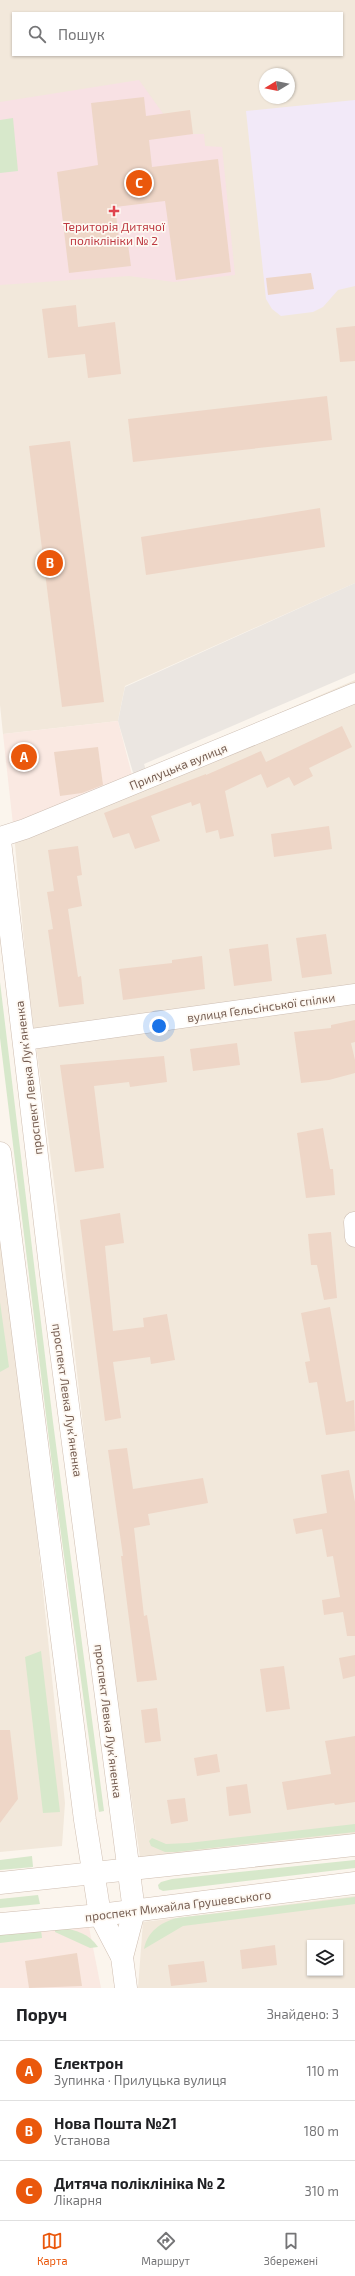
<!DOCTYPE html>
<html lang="uk">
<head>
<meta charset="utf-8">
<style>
  :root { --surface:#fff; --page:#f2f2f2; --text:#202124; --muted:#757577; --line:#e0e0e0; --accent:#ea580c }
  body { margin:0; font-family:"Exo 2",sans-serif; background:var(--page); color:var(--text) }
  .controls { position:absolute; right:12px; bottom:12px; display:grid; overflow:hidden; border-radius:0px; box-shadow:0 1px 3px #0004 }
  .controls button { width:36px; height:36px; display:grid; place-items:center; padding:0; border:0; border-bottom:1px solid var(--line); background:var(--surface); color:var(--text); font:20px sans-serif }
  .compass { position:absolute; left:259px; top:68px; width:36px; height:36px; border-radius:50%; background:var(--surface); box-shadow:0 1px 3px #0004; rotate:260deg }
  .you { position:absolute; left:159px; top:1026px; width:14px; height:14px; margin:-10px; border:3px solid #fff; border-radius:50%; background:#1a73e8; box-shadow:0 0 0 6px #1a73e833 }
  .badge { display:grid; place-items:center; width:26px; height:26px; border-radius:50%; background:var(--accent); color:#fff; font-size:13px; font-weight:700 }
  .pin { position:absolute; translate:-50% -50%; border:2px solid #fff; box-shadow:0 1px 4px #0006 }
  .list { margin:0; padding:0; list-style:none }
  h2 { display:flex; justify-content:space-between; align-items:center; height:52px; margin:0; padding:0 16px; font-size:17px }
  h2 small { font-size:13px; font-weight:400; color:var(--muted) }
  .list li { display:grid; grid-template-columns:26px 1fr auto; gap:12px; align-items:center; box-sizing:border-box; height:60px; padding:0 16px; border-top:1px solid var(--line) }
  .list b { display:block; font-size:15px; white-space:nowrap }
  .list p { margin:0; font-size:13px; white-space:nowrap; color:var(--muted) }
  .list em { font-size:13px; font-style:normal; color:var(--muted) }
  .icon { flex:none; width:22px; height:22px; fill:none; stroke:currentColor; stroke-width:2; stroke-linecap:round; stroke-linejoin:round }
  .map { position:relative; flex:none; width:355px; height:1988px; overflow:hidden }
  .search { position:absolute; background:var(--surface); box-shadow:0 1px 3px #0004; left:12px; right:12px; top:12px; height:44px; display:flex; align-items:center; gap:10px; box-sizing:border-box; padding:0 14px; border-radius:0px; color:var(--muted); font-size:15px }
  .sheet { height:232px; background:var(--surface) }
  nav { display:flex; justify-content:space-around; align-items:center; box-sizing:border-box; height:56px; border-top:1px solid var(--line); background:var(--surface); font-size:11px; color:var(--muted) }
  nav a { display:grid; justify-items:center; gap:2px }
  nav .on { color:var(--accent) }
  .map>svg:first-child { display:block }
  .residential { fill:#f2e8db; fill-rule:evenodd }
  .commercial { fill:#fae9e2 }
  .industrial { fill:#ebe6e1 }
  .education { fill:#f2e9f8 }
  .medical { fill:#f8e1e4 }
  .green { fill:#d7e8cb }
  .building { fill:#eed6c7 }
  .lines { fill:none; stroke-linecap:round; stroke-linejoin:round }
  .minor-casing { stroke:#cdbeb3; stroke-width:21 }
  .secondary-casing { stroke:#cfbeb1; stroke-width:23 }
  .minor { stroke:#fff; stroke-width:20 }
  .secondary { stroke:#fff; stroke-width:22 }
  .health-dot { fill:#e0444e; stroke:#fef9f3; stroke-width:1.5 }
  .labels { text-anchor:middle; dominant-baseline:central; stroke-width:3.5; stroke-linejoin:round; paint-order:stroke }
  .health-label { font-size:12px; fill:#be3a42; stroke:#fef9f3 }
  .street-label { font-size:12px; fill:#755d51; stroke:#fef9f3 }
</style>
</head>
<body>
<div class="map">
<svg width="355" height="1988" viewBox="0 0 355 1988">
  <rect width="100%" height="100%" fill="#fbf5ed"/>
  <!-- residential -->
  <g class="residential">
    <path d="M 0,0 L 355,0 L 355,583 L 125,686 L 118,721 L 3,734 L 0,705 ZM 13,13 L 342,13 L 342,55 L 13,55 ZM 265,74 L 289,74 L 289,98 L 265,98 Z"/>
    <polygon points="355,680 355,1836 140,1857 105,1617 63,1251 28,984 14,834 162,764"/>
    <polygon points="0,1212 21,1380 65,1803 62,1846 0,1852"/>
    <path d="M 355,1896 L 355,1988 L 138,1988 L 143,1922 ZM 310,1943 L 340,1943 L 340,1973 L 310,1973 Z"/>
  </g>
  <!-- commercial -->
  <g class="commercial">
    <polygon points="118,721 133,779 14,834 3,734"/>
    <polygon points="88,1922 101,1988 0,1988 0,1931"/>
  </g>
  <!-- industrial -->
  <polygon class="industrial" points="355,583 355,673 144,764 146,770 134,776 118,721 125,687"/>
  <!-- education -->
  <polygon class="education" points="355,100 355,286 338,290 323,307 313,312 281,316 272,309 266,299 246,111"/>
  <!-- medical -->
  <polygon class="medical" points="139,80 172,126 193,134 204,134 205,146 222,147 235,275 174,282 129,276 0,285 0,102"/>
  <!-- green -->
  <g class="green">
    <polygon points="13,118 18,171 0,173 0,120"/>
    <polygon points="0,982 53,1422 104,1811 99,1812 56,1497 0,1038"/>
    <polygon points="0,1302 9,1367 0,1372"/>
    <polygon points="41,1651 60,1812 43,1813 25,1657"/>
    <polygon points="355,1824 355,1832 176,1852 165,1852 151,1846 149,1841 152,1838 166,1844 188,1843"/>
    <polygon points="32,1856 33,1867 0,1870 0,1860"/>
    <polygon points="355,1860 355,1868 163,1891 159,1889 158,1885 161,1882 172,1879"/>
    <polygon points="38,1895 40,1904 0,1908 0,1899"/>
    <path d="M 355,1897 L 355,1904 L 183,1926 L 144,1949 C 147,1932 161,1922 177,1918 Z"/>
    <path d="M 62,1928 C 77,1930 89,1934 98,1947 L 90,1948 L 55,1932 L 55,1929 Z"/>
    <polygon points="41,1930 42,1938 0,1943 0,1935"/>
  </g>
  <!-- building -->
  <g class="building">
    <polygon points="144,97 146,116 190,110 193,134 149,140 152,167 218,159 231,272 176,280 165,201 115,207 119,238 127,237 131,266 69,273 57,172 98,165 91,103"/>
    <polygon points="311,273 314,289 268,295 266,278"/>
    <polygon points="76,305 78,327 115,322 121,374 88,378 85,354 48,358 42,309"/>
    <polygon points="355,326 355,361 340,362 336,328"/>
    <polygon points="327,396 332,440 133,462 128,419"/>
    <polygon points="70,441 104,702 62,707 29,446"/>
    <polygon points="320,508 325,547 146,575 141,537"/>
    <polygon points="342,726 352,747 309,768 313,776 294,786 289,777 267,788 261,774 225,791 234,836 220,839 218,830 206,833 200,803 192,806 191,802 151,816 160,841 135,849 129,833 113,838 104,813 206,774 206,775 261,751 266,762"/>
    <polygon points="98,747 103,785 82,793 60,796 54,752"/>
    <polygon points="329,826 332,849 274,857 271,834"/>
    <polygon points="78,846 82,875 77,876 82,906 68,909 78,977 81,976 84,1004 59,1007 48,930 53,929 47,892 54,891 48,850"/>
    <polygon points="326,934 332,974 302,978 296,938"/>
    <polygon points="268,944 272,981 234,986 229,949"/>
    <polygon points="202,956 205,989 123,1000 119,969 172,963 172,960"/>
    <polygon points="355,1020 355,1042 351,1043 355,1060 355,1073 329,1080 301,1083 294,1032 331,1028 331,1025"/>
    <polygon points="237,1043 240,1065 193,1071 190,1049"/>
    <polygon points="164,1056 167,1082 130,1087 129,1082 94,1086 104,1168 75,1172 60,1065"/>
    <polygon points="323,1128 330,1169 333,1169 335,1195 306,1198 297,1133"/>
    <polygon points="120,1213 124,1243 105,1246 113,1331 144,1327 143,1318 167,1314 175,1360 151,1364 150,1357 113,1362 121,1418 105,1421 80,1220"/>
    <polygon points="331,1232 337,1298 324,1300 317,1265 311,1265 308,1234"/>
    <polygon points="330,1307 346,1402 354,1400 355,1431 326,1435 317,1382 309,1383 305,1362 310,1361 301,1313"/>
    <polygon points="127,1448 133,1489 203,1478 208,1503 148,1514 150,1525 134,1528 144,1616 147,1615 157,1680 137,1682 121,1556 123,1556 108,1450"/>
    <polygon points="349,1470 355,1502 355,1636 347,1636 343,1612 324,1615 322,1600 340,1597 333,1556 327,1557 322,1529 296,1534 293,1519 327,1513 321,1475"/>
    <polygon points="355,1655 355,1676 343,1679 339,1658"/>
    <polygon points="284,1666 290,1709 266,1712 260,1669"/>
    <polygon points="157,1708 161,1741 145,1743 141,1710"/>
    <polygon points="0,1730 10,1730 18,1799 0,1823"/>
    <polygon points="355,1736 355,1802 335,1805 334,1803 287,1810 282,1782 331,1774 325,1741"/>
    <polygon points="217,1754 220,1772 197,1776 194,1758"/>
    <polygon points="247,1784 251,1813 229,1816 226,1787"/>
    <polygon points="185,1798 188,1821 171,1824 167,1800"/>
    <polygon points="275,1945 277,1965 242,1969 240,1950"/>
    <polygon points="77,1953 82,1986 29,1988 25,1961"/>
    <polygon points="204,1961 207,1982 171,1986 168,1965"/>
  </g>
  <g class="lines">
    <defs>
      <g id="minor">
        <polyline points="0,837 25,829 355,693"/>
        <polyline points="24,1040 355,994"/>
        <polyline points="354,1222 355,1237"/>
      </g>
      <g id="secondary">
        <polyline points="0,841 51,1275 134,1911 122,1957"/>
        <polyline points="0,1153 85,1820 100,1915 122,1957 126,1988"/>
        <polyline points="0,1883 355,1845"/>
        <polyline points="0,1924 100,1915 355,1883"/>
      </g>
    </defs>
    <!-- minor casing -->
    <use href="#minor" class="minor-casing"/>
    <!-- secondary casing -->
    <use href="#secondary" class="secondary-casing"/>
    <!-- minor -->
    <use href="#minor" class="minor"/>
    <!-- secondary -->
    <use href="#secondary" class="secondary"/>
  </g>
  <!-- markers -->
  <path class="health-dot" d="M112 205h4v4h4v4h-4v4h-4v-4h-4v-4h4z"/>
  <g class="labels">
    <!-- health labels -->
    <g class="health-label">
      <text x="114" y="226">Територія Дитячої<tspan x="114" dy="14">поліклініки № 2</tspan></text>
    </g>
    <!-- street labels -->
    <g class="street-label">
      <text transform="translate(178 766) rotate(-22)">Прилуцька вулиця</text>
      <text transform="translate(261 1007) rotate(-8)">вулиця Гельсінської спілки</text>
      <text transform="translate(28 1078) rotate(-97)">проспект Левка Лукʼяненка</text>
      <text transform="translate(68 1400) rotate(82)">проспект Левка Лукʼяненка</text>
      <text transform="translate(109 1721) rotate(83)">проспект Левка Лукʼяненка</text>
      <text transform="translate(178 1905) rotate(-7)">проспект Михайла Грушевського</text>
    </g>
  </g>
</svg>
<div class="controls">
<button><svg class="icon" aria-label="layers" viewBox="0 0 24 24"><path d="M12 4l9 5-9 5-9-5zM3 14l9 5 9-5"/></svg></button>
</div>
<svg class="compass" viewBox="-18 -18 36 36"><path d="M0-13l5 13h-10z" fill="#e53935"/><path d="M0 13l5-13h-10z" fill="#757577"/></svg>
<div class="you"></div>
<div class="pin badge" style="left:24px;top:757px">A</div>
<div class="pin badge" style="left:50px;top:563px">B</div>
<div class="pin badge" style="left:139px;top:183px">C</div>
<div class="search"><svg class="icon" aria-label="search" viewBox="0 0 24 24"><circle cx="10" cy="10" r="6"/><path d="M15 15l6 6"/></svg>Пошук</div>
</div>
<section class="sheet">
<h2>Поруч<small>Знайдено: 3</small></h2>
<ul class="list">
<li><span class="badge">A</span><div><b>Електрон</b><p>Зупинка · Прилуцька вулиця</p></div><em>110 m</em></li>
<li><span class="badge">B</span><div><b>Нова Пошта №21</b><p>Установа</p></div><em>180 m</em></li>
<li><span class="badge">C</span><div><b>Дитяча поліклініка № 2</b><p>Лікарня</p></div><em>310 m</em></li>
</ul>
</section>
<nav>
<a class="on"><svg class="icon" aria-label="map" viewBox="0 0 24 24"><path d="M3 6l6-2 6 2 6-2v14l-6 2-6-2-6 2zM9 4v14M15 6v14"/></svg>Карта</a>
<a><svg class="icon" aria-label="directions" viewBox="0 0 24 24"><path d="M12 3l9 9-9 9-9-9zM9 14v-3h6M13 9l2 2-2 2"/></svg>Маршрут</a>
<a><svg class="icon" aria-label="saved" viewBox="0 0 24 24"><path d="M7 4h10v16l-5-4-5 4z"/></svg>Збережені</a>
</nav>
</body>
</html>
